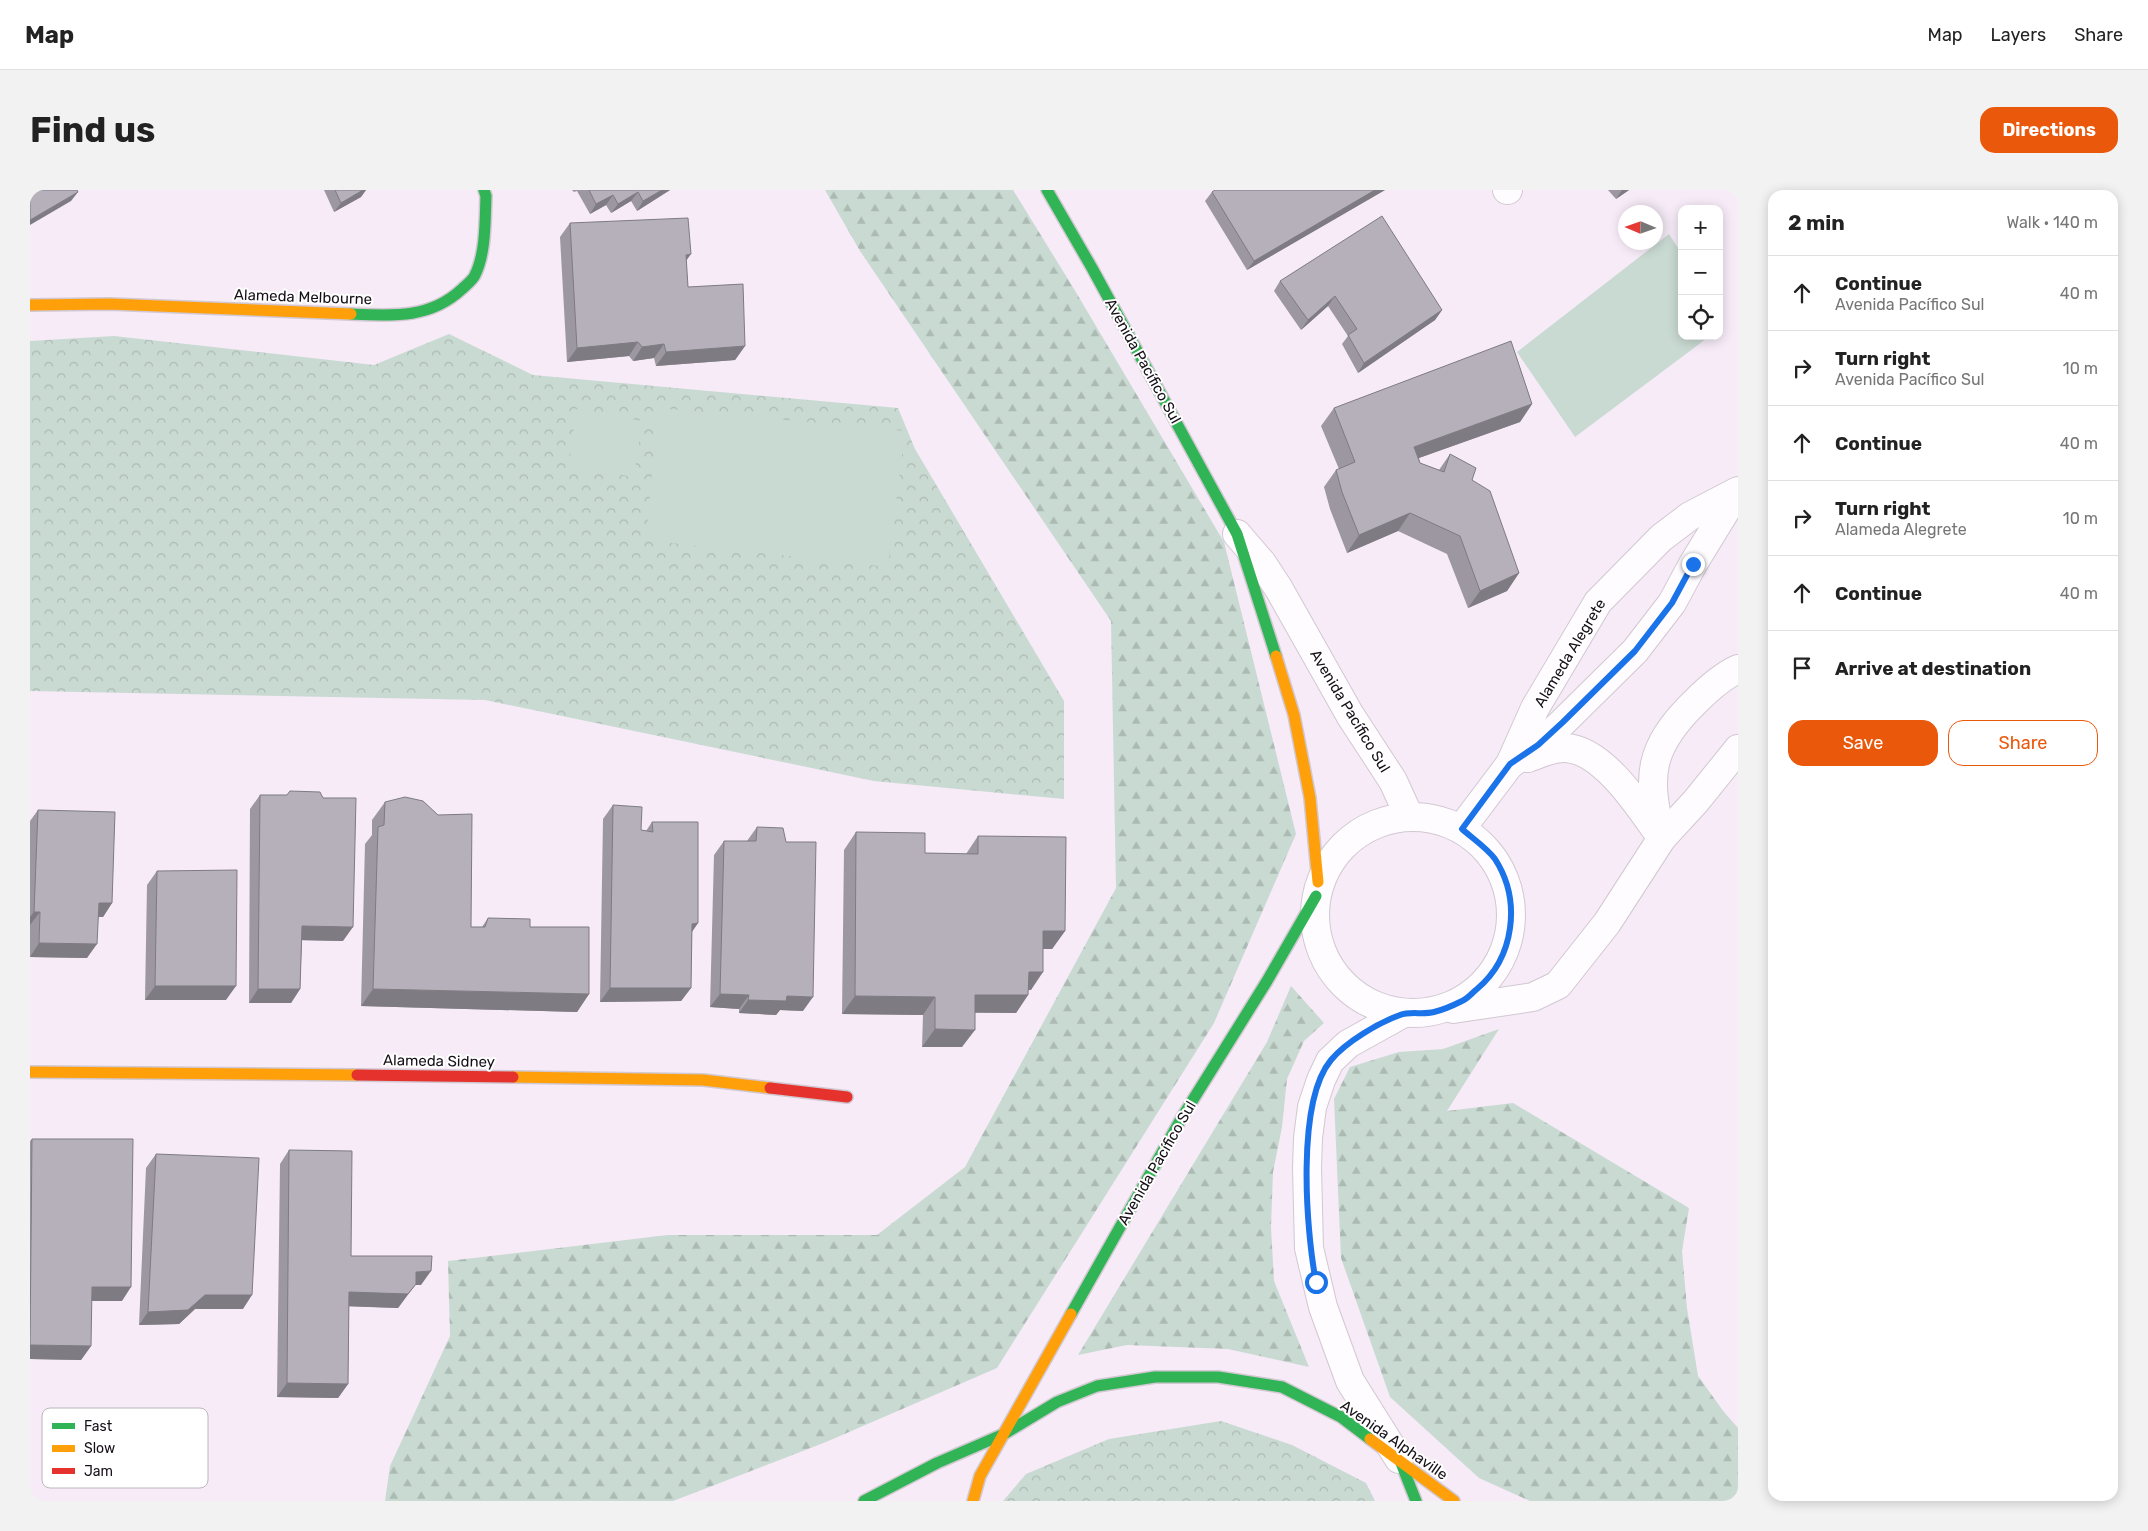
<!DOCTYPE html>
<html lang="en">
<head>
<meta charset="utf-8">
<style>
  :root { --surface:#fff; --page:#f2f2f2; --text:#222; --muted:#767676; --line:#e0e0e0; --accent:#ea580c }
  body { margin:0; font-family:Rubik,sans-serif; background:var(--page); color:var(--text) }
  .controls { position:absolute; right:15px; top:15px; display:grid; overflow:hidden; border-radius:10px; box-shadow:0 2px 12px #0003 }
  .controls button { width:45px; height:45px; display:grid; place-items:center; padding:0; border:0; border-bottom:1px solid var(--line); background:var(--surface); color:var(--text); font:25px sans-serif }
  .compass { position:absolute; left:1588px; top:15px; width:45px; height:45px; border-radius:50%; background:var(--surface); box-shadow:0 2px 12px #0003; rotate:272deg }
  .stop { position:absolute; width:15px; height:15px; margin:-11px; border:4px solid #1a73e8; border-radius:50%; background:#fff }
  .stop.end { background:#1a73e8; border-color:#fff; box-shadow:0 1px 5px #0008 }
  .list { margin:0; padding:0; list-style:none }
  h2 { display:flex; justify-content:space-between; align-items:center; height:65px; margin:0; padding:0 20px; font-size:21px }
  h2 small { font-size:16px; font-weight:400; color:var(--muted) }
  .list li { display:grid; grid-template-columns:32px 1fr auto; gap:15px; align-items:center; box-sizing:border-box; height:75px; padding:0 20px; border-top:1px solid var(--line) }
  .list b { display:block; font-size:19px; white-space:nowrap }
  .list p { margin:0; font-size:16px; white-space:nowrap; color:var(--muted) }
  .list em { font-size:16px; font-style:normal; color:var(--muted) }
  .actions { display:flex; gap:10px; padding:15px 20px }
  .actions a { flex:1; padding:11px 0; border:1px solid var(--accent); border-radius:15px; text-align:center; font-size:18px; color:var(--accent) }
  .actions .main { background:var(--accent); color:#fff }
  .icon { flex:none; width:28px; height:28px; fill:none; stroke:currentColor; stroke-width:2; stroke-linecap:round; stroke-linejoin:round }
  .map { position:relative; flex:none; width:1708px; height:1311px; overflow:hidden; border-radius:15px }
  header { display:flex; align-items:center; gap:30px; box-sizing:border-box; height:70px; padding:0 25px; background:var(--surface); border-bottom:1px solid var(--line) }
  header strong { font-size:24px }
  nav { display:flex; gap:28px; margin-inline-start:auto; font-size:18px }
  .intro { display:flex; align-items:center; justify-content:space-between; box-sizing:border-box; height:120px; padding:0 30px }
  h1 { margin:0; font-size:35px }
  .button { padding:12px 22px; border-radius:15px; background:var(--accent); color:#fff; font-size:18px; font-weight:700 }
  main { display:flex; gap:30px; padding:0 30px }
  aside { flex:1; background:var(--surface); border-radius:15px; box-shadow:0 2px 12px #0003 }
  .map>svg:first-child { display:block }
  .forest { fill:url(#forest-firs) }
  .park { fill:url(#park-crowns) }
  .pitch { fill:#c9dad2 }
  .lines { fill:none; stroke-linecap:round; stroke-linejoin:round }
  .street-casing { stroke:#d1c8d2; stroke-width:30 }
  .fast-casing { stroke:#d1c8d2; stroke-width:14 }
  .slow-casing { stroke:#d1c8d2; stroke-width:14 }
  .jam-casing { stroke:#d1c8d2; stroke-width:14 }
  .street { stroke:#fefcfe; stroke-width:28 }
  .fast { stroke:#30b455; stroke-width:11 }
  .slow { stroke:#ff9f0a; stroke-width:11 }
  .jam { stroke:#e5322d; stroke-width:11 }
  .wall { fill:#9c97a0 }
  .shaded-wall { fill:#7f7b82 }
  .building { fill:#b5b0ba; stroke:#7f7b82 }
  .route { stroke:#1a73e8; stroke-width:6 }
  .labels { text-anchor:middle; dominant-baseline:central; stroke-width:4; stroke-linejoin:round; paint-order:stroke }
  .street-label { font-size:15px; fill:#161018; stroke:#fff }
  .key { fill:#fff; stroke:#b9b7ba; stroke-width:1 }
  .key-label { font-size:14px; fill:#161018 }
</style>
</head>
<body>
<header>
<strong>Map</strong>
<nav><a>Map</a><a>Layers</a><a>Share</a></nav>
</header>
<div class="intro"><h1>Find us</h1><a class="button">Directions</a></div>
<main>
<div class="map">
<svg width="1708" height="1311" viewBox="0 0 1708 1311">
  <defs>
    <pattern id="forest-firs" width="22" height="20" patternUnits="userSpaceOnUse" patternTransform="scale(1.25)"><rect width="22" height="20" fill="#c9dad2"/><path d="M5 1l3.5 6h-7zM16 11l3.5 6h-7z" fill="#acbab4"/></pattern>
    <pattern id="park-crowns" width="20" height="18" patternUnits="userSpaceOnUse" patternTransform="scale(1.25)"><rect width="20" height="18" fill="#c9dad2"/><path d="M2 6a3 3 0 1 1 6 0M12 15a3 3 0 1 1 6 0" fill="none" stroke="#acbab4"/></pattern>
  </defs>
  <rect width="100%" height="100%" fill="#f6ebf7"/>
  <!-- forest -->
  <g class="forest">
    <polygon points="795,0 983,0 1044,99 1194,352 1266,644 1184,833 967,1178 796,1252 643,1311 355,1311 360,1276 420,1146 418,1071 638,1045 847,1045 935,977 1086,698 1081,431 830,61"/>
    <polygon points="1261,796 1294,833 1274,851 1257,889 1252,937 1243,982 1241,1037 1244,1091 1279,1177 1198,1159 1097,1155 1048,1165 1237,852"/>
    <polygon points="1469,839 1417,921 1483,913 1659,1018 1652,1061 1657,1118 1668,1186 1694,1222 1708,1238 1708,1311 1500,1311 1449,1288 1360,1207 1311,1068 1304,909 1320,877 1369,862 1413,859"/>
  </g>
  <!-- park -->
  <g class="park">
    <polygon points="419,144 503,185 868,218 885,259 1034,511 1034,609 844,591 455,510 0,501 0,151 84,146 344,175"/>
    <polygon points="1191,1231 1262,1255 1336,1293 1345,1311 973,1311 996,1284 1079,1249"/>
  </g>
  <!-- pitch -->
  <g class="pitch">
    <polygon points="1639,44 1652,64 1652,146 1680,146 1545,247 1487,162"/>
    <polygon points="628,218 875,241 858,377 616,350"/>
    <polygon points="546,219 612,231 604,287 539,276"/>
  </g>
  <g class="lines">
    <defs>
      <g id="street">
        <polyline points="1477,0 1478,0"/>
        <polyline points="1207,344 1232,373 1249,399 1320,525 1363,591 1379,626"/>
        <path d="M 1498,568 C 1509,564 1523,557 1536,558 C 1572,560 1607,613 1626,640"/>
        <polyline points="1482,573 1508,555 1533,532 1605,461 1642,413 1663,374 1707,302"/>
        <circle cx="1383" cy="725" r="98"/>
        <polyline points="1431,639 1480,574 1505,518 1568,412 1631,348 1660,326 1708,301"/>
        <path d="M 1632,648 C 1616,587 1618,558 1665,512 C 1678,499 1692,486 1708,479"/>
        <polyline points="1423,819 1503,807 1528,795 1577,733 1632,648 1666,611 1708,559"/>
        <polyline points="1369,1269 1320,1191 1293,1117 1279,1058 1277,978 1278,948 1282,917 1291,890 1300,871 1318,854 1372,824"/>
      </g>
      <g id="fast">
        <polyline points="1017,0 1062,78 1207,344 1246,466"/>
        <path d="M 321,124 C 362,126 400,129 432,99 C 436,95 443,90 445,85 C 456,63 455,30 456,6 L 454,0"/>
        <polyline points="1041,1124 1151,929 1237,791 1286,706"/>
        <polyline points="1371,1273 1386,1311"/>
        <polyline points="834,1311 907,1273 974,1244 1027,1212 1067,1196 1125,1187 1188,1187 1252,1197 1311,1227 1340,1249"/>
      </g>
      <g id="slow">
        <polyline points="0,115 80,114 321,124"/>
        <polyline points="1246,466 1264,525 1280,608 1288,692"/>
        <polyline points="0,882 327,885"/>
        <polyline points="483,887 673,890 740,898"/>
        <polyline points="1340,1249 1424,1311"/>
        <polyline points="943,1311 950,1286 1041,1124"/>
      </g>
      <g id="jam">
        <polyline points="327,885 483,887"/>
        <polyline points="740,898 817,907"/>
      </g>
    </defs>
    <!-- street casing -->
    <use href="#street" class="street-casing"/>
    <!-- fast casing -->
    <use href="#fast" class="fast-casing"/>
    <!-- slow casing -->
    <use href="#slow" class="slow-casing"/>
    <!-- jam casing -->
    <use href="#jam" class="jam-casing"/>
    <!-- street -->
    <use href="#street" class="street"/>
    <!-- fast -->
    <use href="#fast" class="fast"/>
    <!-- slow -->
    <use href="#slow" class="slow"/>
    <!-- jam -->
    <use href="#jam" class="jam"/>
  </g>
  <!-- wall -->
  <g class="wall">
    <polygon points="294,0 336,0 331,7 304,22"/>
    <polygon points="542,0 640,0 607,21 601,11 581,23 576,15 560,24 547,1 544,2"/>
    <polygon points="1185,0 1355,0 1217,80 1175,11 1182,2"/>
    <polygon points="1578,0 1599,0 1586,9"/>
    <polygon points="540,33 656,71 658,97 715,156 705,170 626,176 624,168 603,171 599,166 537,172 530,47"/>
    <polygon points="1250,91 1412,120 1405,130 1328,183 1312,154 1318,146 1298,116 1271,140 1244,101"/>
    <polygon points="1502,214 1490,232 1389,268 1390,273 1409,280 1420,264 1442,290 1489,383 1477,401 1438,418 1417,364 1368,341 1317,363 1300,319 1294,297 1306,280 1309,279 1291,236 1304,218"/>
    <polygon points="260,601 313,751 272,750 270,799 261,813 219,813 220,619 230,605 257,605"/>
    <polygon points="355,612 441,737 452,737 458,728 500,737 559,804 547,822 331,816 335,654 342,645 342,630"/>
    <polygon points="583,615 611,640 616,641 622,632 668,733 662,742 661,798 651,811 570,812 573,629"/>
    <polygon points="8,620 82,713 73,727 68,727 57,768 0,767 0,631"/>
    <polygon points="727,637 773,821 750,820 746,825 709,823 709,819 680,817 684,665 694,651 717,651"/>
    <polygon points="826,642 895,663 936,664 948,646 1035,741 1022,759 1013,759 1001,800 998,800 998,805 986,823 945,823 932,857 892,857 893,825 812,824 814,660"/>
    <polygon points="127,681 196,810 115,810 117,695"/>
    <polygon points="2,949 92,1111 61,1111 61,1156 51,1170 0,1169 0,951"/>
    <polygon points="259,960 321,1066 391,1095 385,1095 368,1118 319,1116 318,1194 308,1208 247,1207 250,974"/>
    <polygon points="126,964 213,1119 165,1119 149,1134 109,1135 116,978"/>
  </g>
  <!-- shaded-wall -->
  <g class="shaded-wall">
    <polygon points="333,0 336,0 331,7 304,22 311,13"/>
    <polygon points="632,0 640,0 607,21 613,11"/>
    <polygon points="1345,0 1355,0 1217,80 1224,71"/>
    <polygon points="1592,0 1599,0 1586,9"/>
    <polygon points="48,2 41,11 0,35 0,30"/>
    <polygon points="608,2 601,11 581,23 588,14"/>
    <polygon points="583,5 576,15 560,24 566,14"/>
    <polygon points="661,64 651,78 656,65"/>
    <polygon points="1305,106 1298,116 1271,140 1278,130"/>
    <polygon points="1412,120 1405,130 1328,183 1334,173"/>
    <polygon points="608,152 599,166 537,172 547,158"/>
    <polygon points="634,154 624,168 603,171 612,157"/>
    <polygon points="715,156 705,170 626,176 636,162"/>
    <polygon points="1502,214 1490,232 1372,274 1384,257"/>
    <polygon points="1380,323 1368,341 1317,363 1329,345"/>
    <polygon points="1489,383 1477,401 1438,418 1450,401"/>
    <polygon points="69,713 82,713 73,727 59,726"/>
    <polygon points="4,722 10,722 0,735 0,727"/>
    <polygon points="668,733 658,747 662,734"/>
    <polygon points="272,736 323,737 313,751 262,750"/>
    <polygon points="1013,741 1035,741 1022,759 1001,759"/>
    <polygon points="9,753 67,754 57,768 0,767"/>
    <polygon points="999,782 1013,782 1001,800 986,799"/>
    <polygon points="125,796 206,796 196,810 115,810"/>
    <polygon points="580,798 661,798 651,811 570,812"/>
    <polygon points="228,799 270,799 261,813 219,813"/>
    <polygon points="343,799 559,804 547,822 331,816"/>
    <polygon points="690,804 719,805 709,819 680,817"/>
    <polygon points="945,805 998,805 986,823 933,822"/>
    <polygon points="757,806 783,807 773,821 750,820 746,825 709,823 718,810"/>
    <polygon points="825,806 905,807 893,825 812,824"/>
    <polygon points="905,839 945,840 932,857 892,857"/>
    <polygon points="401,1081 391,1095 385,1095 368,1118 309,1116 319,1102 386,1082"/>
    <polygon points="62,1097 101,1097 92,1111 52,1111"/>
    <polygon points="175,1105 222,1105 213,1119 165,1119 149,1134 109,1135 118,1122"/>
    <polygon points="0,1155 61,1156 51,1170 0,1169"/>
    <polygon points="257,1193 318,1194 308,1208 247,1207"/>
  </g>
  <!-- building -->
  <g class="building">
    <polygon points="0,0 47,0 48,2 0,30"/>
    <polygon points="305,0 333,0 311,13"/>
    <polygon points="559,0 632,0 613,11 608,2 588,14 583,5 566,14"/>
    <polygon points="1185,0 1345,0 1224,71 1182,2"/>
    <polygon points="1352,26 1412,120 1334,173 1318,145 1327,139 1305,106 1278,130 1250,91"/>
    <polygon points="658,28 661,64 656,65 658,97 713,94 715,156 636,162 634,154 612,157 608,152 547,158 540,33"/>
    <polygon points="1481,151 1502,214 1384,257 1390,273 1414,282 1420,264 1446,278 1442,290 1460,301 1489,383 1450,401 1430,346 1380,323 1329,345 1312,302 1306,280 1325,272 1304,218"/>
    <polygon points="260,601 290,602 293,608 326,608 323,737 272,736 270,799 228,799 230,605 257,605"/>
    <polygon points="375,607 393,611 408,625 442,624 441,737 455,737 458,728 500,729 500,737 559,737 559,804 343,799 348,637 354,635 355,612"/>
    <polygon points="583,615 612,617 611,640 623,642 622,632 668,632 668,733 662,734 661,798 580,798"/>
    <polygon points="8,620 85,622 82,713 69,713 67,754 9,753 10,722 4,722"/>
    <polygon points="727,637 753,638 756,652 786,652 783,807 757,806 756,811 718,810 719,805 690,804 694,651 726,651"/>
    <polygon points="826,642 895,643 895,663 948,664 948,646 1036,647 1035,741 1013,741 1013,782 999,782 998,805 945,805 945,840 905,839 905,807 825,806"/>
    <polygon points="207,680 206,796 125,796 127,681"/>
    <polygon points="2,949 103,949 101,1097 62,1097 61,1156 0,1155"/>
    <polygon points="259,960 322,961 321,1066 402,1066 401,1081 386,1082 386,1094 378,1104 319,1102 318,1194 257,1193"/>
    <polygon points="126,964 229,968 222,1105 175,1105 158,1120 118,1122"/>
  </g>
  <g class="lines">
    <!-- route -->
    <path class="route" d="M 1286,1092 C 1276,1040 1266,912 1301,870 C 1316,852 1348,833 1370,825 C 1380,821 1393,825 1404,822 C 1413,820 1424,815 1432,811 C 1437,809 1442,803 1447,799 C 1484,768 1492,711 1465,669 C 1457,658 1442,648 1432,639 L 1480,574 L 1508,555 L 1533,532 L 1605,461 L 1642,413 L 1663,374"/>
  </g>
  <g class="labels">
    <!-- street labels -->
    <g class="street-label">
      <text transform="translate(273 107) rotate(2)">Alameda Melbourne</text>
      <text transform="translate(1113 171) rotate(61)">Avenida Pacífico Sul</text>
      <text transform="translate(1540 463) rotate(-59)">Alameda Alegrete</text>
      <text transform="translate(1320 521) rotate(59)">Avenida Pacífico Sul</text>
      <text transform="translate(409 871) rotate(1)">Alameda Sidney</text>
      <text transform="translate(1127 973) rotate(-60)">Avenida Pacífico Sul</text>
      <text transform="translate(1364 1250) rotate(35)">Avenida Alphaville</text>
    </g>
  </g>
  <!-- legend -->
  <rect x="12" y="1218" width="166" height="80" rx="8" class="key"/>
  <rect x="22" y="1233" width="23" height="6" fill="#30b455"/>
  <rect x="22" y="1255" width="23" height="7" fill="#ff9f0a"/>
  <rect x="22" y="1278" width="23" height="6" fill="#e5322d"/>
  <g class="key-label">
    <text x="54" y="1241">Fast</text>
    <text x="54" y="1263">Slow</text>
    <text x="54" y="1286">Jam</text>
  </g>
</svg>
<div class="controls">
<button>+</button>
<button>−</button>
<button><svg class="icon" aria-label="locate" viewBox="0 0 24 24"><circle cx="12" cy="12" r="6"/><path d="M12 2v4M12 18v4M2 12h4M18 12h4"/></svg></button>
</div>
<svg class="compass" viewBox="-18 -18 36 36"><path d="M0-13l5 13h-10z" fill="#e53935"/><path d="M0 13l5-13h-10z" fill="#767676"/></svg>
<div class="stop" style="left:1286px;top:1092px"></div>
<div class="stop end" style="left:1663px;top:374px"></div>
</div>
<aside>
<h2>2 min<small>Walk · 140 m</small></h2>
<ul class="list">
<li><svg class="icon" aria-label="ahead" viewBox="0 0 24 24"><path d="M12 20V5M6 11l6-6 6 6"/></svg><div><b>Continue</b><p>Avenida Pacífico Sul</p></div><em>40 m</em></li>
<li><svg class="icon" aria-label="right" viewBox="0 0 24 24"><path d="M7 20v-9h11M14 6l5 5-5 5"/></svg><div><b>Turn right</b><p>Avenida Pacífico Sul</p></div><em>10 m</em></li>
<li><svg class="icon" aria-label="ahead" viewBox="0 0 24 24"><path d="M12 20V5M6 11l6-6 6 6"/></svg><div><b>Continue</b></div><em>40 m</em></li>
<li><svg class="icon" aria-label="right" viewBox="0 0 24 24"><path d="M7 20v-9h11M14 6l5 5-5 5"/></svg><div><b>Turn right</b><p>Alameda Alegrete</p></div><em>10 m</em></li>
<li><svg class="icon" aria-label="ahead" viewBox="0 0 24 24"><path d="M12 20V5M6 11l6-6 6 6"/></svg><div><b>Continue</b></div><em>40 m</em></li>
<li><svg class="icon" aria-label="arrive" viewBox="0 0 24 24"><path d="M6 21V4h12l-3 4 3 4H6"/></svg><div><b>Arrive at destination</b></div></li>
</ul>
<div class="actions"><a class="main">Save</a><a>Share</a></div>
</aside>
</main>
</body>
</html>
